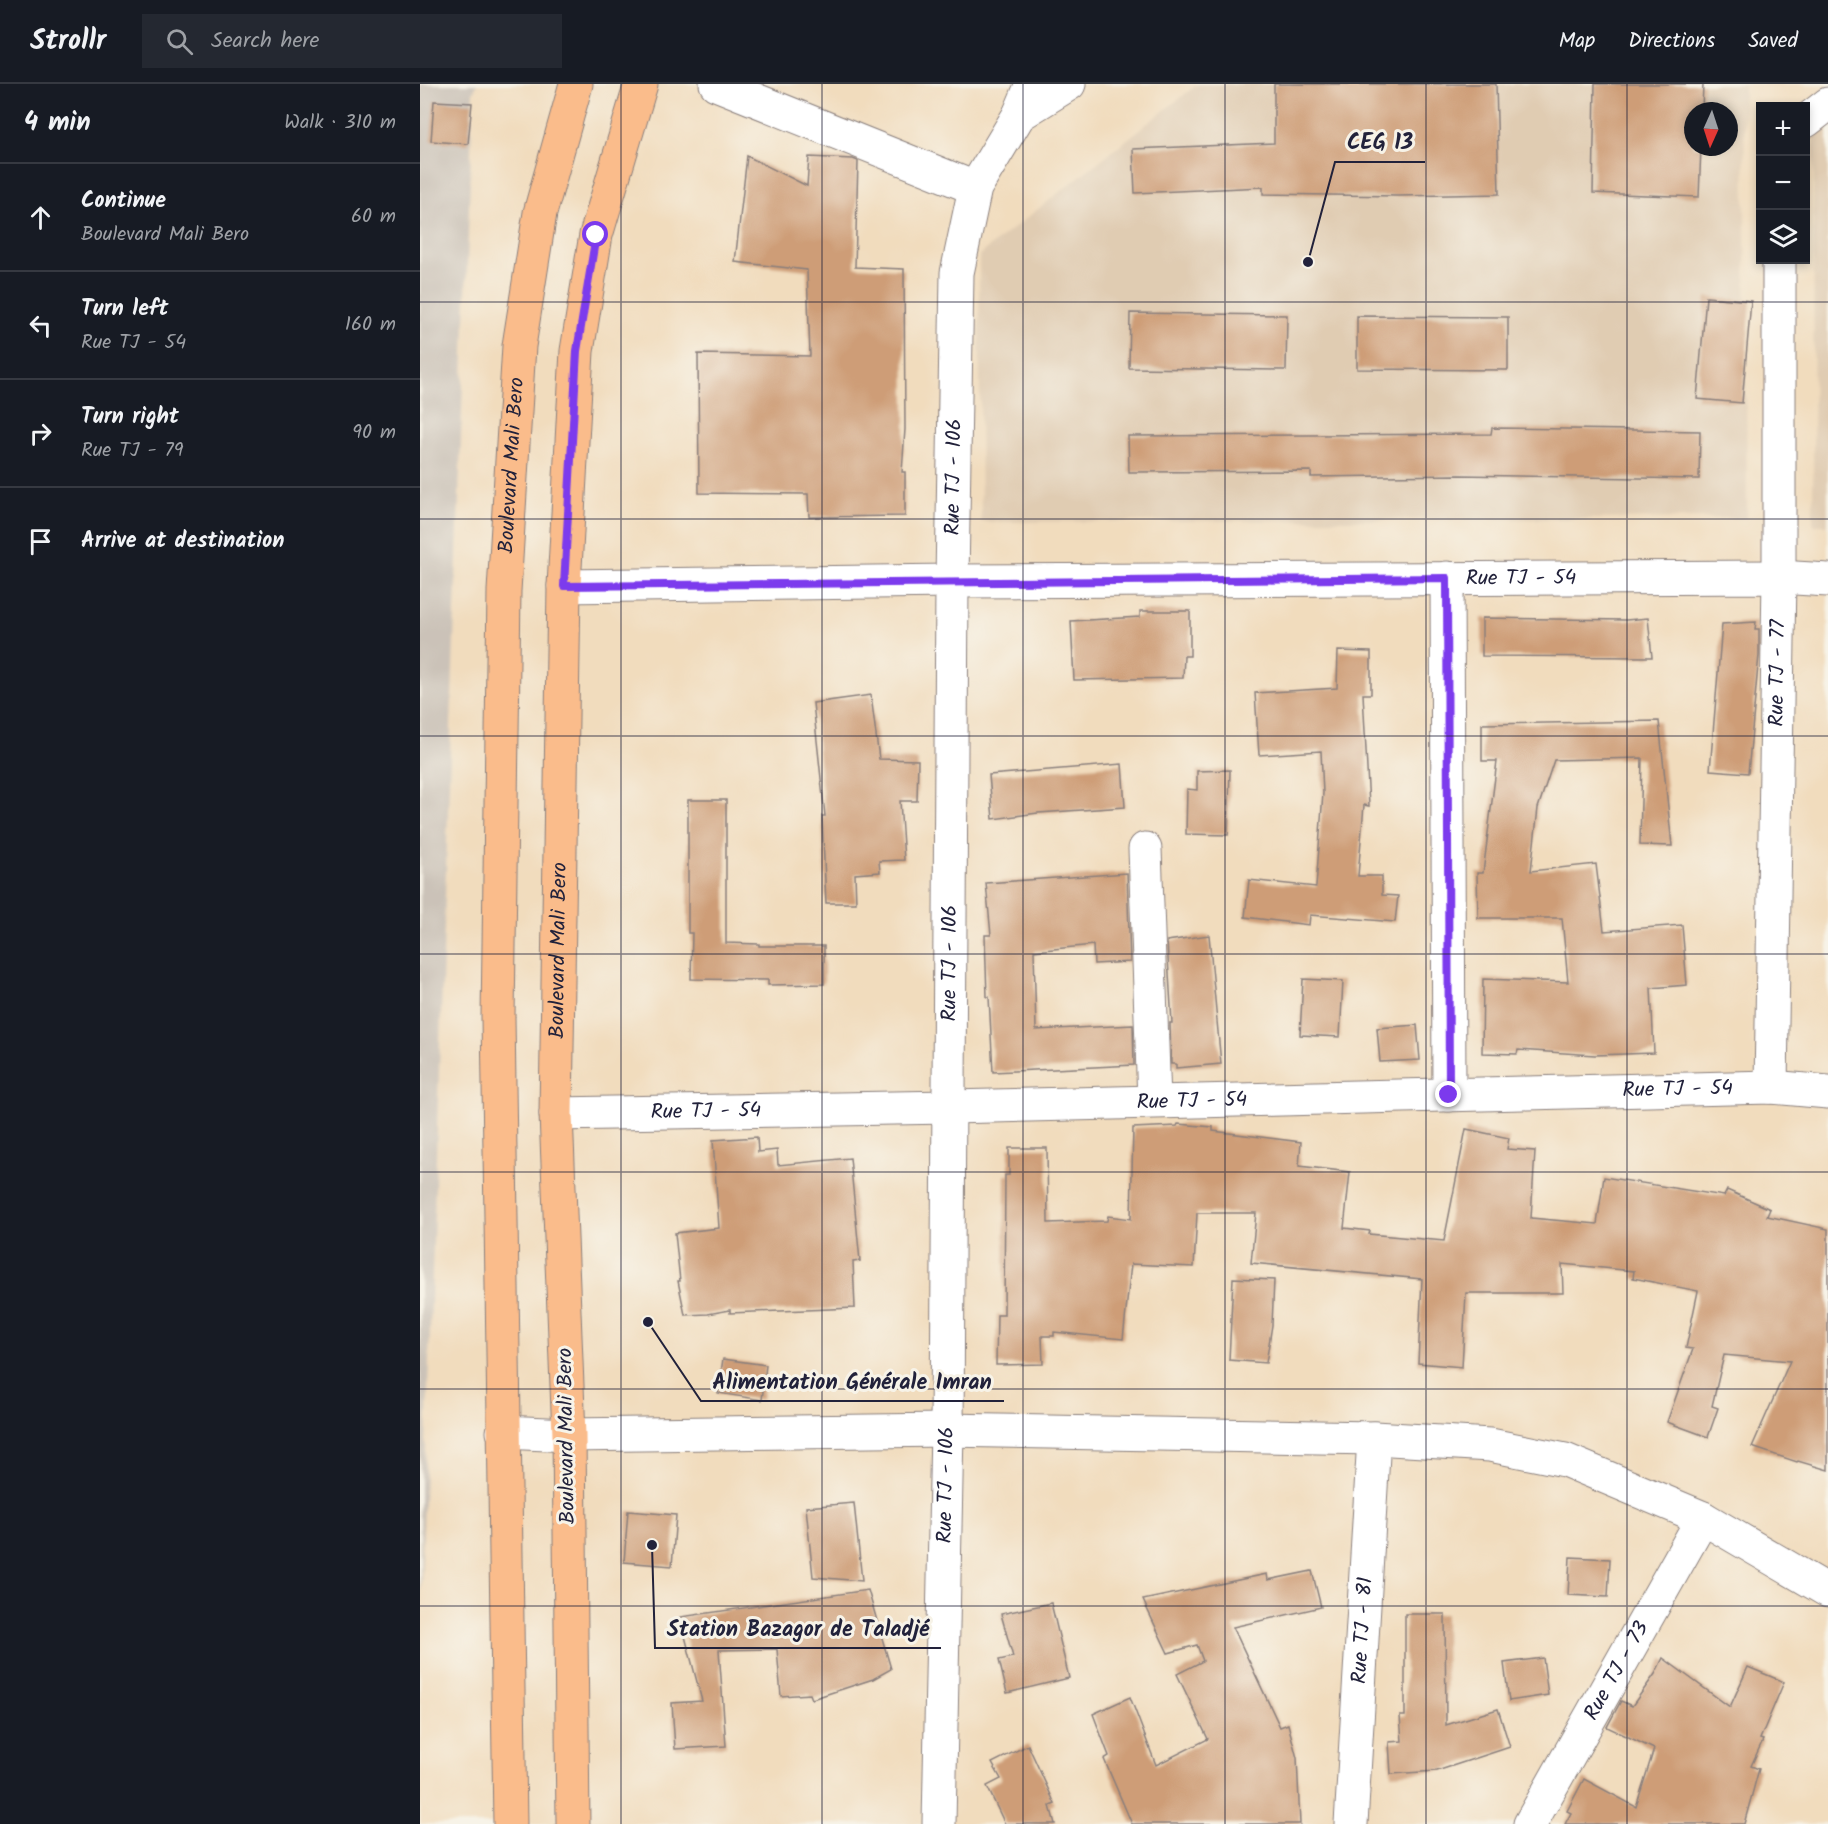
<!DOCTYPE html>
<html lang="en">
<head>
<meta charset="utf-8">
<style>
  :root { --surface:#171b24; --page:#242831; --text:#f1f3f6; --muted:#9ea1a6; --line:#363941 }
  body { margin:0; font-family:Kalam,sans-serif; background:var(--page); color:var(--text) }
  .controls { position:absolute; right:18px; top:18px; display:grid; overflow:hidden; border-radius:0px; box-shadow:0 3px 9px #0003 }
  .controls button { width:54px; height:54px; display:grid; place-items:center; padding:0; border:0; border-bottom:2px solid var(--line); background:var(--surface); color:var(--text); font:30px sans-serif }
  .compass { position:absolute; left:1264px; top:18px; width:54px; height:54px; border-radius:50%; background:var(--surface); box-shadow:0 3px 9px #0003; rotate:183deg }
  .stop { position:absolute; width:18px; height:18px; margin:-14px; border:4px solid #7c3aed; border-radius:50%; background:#fff }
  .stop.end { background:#7c3aed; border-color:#fff; box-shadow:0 2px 6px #0008 }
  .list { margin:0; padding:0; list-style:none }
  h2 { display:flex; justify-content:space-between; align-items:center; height:78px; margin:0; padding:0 24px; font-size:26px }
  h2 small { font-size:20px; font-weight:400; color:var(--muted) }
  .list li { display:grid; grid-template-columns:39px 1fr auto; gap:18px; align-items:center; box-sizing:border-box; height:108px; padding:0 24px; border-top:2px solid var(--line) }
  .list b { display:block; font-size:22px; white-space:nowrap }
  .list p { margin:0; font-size:20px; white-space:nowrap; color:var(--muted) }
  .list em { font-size:20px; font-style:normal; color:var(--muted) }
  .icon { flex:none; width:33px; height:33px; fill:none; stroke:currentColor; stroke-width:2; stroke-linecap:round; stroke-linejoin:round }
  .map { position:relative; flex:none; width:1408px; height:1740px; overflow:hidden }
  header { display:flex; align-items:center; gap:36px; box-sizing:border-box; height:84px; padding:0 30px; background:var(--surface); border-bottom:2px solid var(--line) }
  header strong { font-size:28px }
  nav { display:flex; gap:33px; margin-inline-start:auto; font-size:21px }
  .search { width:420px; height:54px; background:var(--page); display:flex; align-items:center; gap:15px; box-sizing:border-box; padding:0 21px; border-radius:0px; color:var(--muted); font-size:22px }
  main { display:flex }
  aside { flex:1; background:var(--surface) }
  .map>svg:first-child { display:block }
  .built { fill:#e0ccb2; fill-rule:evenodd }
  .industrial { fill:#cbc2b8 }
  .building { fill:#ce9d77 }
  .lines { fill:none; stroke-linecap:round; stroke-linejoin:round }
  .street-casing { stroke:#8a7f7c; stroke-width:35 }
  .primary-casing { stroke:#8a7f7c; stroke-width:35 }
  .street { stroke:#fff; stroke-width:33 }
  .primary { stroke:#fabc8b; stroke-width:33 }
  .route { stroke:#7c3aed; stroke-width:8 }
  .grid { fill:none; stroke:#22223b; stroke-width:1.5; stroke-opacity:0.55 }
  .labels { text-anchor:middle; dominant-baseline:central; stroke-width:6; stroke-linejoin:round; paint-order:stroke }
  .street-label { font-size:21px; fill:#22223b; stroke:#f7f3e8 }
  .leader { fill:none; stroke:#22223b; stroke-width:2 }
  .callout-dot { fill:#22223b; stroke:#f7f3e8; stroke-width:2 }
  .callout-label { font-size:22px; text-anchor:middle; font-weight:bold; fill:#22223b; stroke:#f7f3e8; stroke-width:6; stroke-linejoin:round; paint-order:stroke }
</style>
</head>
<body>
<header>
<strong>Strollr</strong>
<div class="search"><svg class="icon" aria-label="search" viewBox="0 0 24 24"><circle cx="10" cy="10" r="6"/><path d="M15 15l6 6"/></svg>Search here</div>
<nav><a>Map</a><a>Directions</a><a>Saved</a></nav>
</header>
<main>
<aside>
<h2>4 min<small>Walk · 310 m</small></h2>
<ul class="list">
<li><svg class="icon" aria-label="ahead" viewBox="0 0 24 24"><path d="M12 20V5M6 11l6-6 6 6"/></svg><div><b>Continue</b><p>Boulevard Mali Bero</p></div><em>60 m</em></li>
<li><svg class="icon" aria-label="left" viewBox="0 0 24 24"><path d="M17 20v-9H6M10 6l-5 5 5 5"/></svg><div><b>Turn left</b><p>Rue TJ - 54</p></div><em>160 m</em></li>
<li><svg class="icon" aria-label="right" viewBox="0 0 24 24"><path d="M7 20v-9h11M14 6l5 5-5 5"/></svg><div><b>Turn right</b><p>Rue TJ - 79</p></div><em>90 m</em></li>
<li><svg class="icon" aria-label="arrive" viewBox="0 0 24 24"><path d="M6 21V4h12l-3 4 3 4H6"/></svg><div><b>Arrive at destination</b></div></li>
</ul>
</aside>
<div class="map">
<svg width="1408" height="1740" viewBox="0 0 1408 1740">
  <rect width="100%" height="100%" fill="#f7f3e8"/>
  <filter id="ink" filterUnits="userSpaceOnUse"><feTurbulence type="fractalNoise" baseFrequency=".0167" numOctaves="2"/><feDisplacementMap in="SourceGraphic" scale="12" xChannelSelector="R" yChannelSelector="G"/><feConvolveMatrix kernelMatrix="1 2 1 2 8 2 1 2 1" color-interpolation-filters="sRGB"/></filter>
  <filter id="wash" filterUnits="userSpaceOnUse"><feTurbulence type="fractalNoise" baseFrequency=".008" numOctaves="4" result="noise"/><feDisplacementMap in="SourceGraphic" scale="24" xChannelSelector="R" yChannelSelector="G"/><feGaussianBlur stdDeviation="1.35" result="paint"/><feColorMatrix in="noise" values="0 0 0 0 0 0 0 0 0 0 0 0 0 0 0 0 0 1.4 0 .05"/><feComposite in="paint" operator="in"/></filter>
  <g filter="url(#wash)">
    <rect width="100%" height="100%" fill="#f1dcbd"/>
    <!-- built -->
    <g class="built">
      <path d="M 778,0 L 1324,0 L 1327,434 L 561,438 L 559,171 ZM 1273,27 L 1309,27 L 1309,63 L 1273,63 Z"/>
      <polygon points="1408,39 1408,441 1393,441 1394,47"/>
    </g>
    <!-- industrial -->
    <polygon class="industrial" points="0,0 57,0 53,9 0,1533"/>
    <g id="blocks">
      <!-- building -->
      <g class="building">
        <polygon points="854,0 1076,0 1079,110 978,112 843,110 843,103 715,109 713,65 854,59"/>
        <polygon points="1175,0 1283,0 1282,27 1273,27 1273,63 1281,63 1279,113 1173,109"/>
        <polygon points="14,17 52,19 48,60 11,57"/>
        <polygon points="327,72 387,102 389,73 433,75 438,77 435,183 484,185 485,345 482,388 485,388 485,432 389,433 388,410 279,409 278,270 390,272 387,186 315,178"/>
        <polygon points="1286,213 1331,217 1322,319 1277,315"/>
        <polygon points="710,229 867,231 866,286 709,284"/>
        <polygon points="937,232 1088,233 1088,286 937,285"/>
        <polygon points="1072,344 1280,347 1279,395 1039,391 891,393 891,387 709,388 708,352 1071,350"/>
        <polygon points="720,527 770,527 770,572 764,572 763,594 654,596 651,537 720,533"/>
        <polygon points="1062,534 1206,536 1228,534 1232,573 1062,572"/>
        <polygon points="1336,538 1335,545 1339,545 1339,571 1328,689 1290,686 1302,540"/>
        <polygon points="918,567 951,568 951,610 943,610 949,722 944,721 938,792 962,792 962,811 978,812 975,838 890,831 889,841 825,833 829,796 896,803 903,709 901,667 839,671 835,609 917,604"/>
        <polygon points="451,611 459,675 498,676 497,717 480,717 484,776 459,777 460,788 435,790 436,819 406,819 402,732 405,732 393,619"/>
        <polygon points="1239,637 1252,762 1220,761 1222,674 1134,676 1118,724 1111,787 1176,780 1184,847 1262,841 1267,901 1231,904 1234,969 1175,971 1098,966 1097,970 1062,969 1063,895 1148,898 1142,834 1058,834 1057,789 1063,789 1077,677 1062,677 1062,640"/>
        <polygon points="702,680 705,723 618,729 573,735 569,691"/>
        <polygon points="810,686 808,751 766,750 767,705 777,706 777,687"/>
        <polygon points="268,716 306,716 306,859 339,860 339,862 404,862 404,900 348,901 348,896 271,895 272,849 268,849"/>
        <polygon points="707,789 710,878 674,880 673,861 614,867 616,946 713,941 714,981 573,988 569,913 567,913 565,851 571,851 566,799"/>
        <polygon points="789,851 801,980 756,984 756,980 751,980 750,939 752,939 747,857"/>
        <polygon points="883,895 923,897 920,953 880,951"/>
        <polygon points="997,941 1000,976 960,978 957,944"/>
        <polygon points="758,1040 793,1043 793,1047 881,1058 879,1082 930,1088 924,1144 950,1147 949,1150 1024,1157 1046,1045 1089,1054 1087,1065 1115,1067 1111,1134 1177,1140 1184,1093 1304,1112 1307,1106 1350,1125 1347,1132 1408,1145 1408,1386 1378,1377 1377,1378 1332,1363 1370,1277 1304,1271 1292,1322 1298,1324 1288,1353 1247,1338 1273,1265 1266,1264 1278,1207 1213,1194 1214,1187 1142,1180 1143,1209 1046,1209 1042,1283 998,1279 1002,1195 831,1179 836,1129 777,1129 774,1183 711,1180 703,1255 634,1248 634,1252 622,1252 623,1280 576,1281 577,1231 584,1231 585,1091 589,1091 589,1064 627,1064 628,1139 687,1137 688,1132 711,1135 713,1044 757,1042"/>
        <polygon points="337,1053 338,1068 357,1066 358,1081 430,1074 440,1177 433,1178 435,1224 310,1229 310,1226 288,1230 265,1231 258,1197 260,1197 255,1149 299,1144 293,1056"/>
        <polygon points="813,1194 854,1196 852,1241 846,1279 809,1276"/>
        <polygon points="303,1275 346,1281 342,1316 298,1309"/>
        <polygon points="434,1419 442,1497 393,1493 386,1423"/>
        <polygon points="208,1427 256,1431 252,1482 204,1478"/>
        <polygon points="1150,1473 1190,1475 1188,1513 1148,1511"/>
        <polygon points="892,1487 901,1523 813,1543 860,1643 868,1640 877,1674 880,1740 712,1740 684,1675 689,1672 673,1630 710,1613 736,1681 788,1655 757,1590 783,1577 777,1561 748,1569 723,1516 847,1490 848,1496"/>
        <polygon points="448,1506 471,1585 453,1595 392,1615 390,1610 361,1612 357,1565 299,1566 306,1662 255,1665 252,1619 282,1617 260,1533"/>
        <polygon points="631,1519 649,1594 587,1609 579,1576 593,1573 581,1530"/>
        <polygon points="985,1530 1025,1530 1026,1641 1078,1625 1090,1663 1017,1687 971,1690 969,1658 982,1657 980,1632 985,1632"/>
        <polygon points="1123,1574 1128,1611 1089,1617 1084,1579"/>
        <polygon points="1243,1574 1310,1623 1328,1583 1364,1598 1340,1655 1343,1656 1331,1682 1339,1685 1324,1740 1145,1740 1151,1729 1147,1727 1164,1695 1216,1723 1234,1665 1187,1643 1201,1617 1212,1622 1235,1590"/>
        <polygon points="608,1661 635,1720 630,1722 635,1740 585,1740 567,1702 581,1695 572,1679"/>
      </g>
    </g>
  </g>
  <g filter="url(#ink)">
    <use href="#blocks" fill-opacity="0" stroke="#8a7f7c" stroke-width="1.5"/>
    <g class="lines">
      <defs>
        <g id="street">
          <polyline points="296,0 555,104"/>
          <polyline points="599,31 649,0"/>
          <polyline points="1386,37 1408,20"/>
          <polyline points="1027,494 1029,1011"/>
          <path id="s1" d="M 144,502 L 532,497 L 1359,493 L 1408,496"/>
          <polyline points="725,765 734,1017"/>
          <path id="s2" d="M 1351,1003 L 1359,493 L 1359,176"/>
          <path id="s3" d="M 136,1030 L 530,1023 L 1351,1003 L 1408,1008"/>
          <polyline points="83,1348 149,1351 527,1346 954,1354 1070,1361 1145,1376 1283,1434 1408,1507"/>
          <path id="s4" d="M 519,1740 L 527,1346 L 532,497 L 537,189 L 555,104 L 599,31 L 612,0"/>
          <path id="s5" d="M 931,1740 L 954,1354"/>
          <path id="s6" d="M 1110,1740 L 1283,1434"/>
        </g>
        <g id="primary">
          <path id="s7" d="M 90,1740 L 78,933 L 84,507 L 99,262 L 120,129 L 156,0"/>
          <path id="s8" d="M 153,1740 L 149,1351 L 136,1030 L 144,502 L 157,267 L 176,151 L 221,0"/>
        </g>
      </defs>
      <!-- street casing -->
      <use href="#street" class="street-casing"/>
      <!-- primary casing -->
      <use href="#primary" class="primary-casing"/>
      <!-- street -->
      <use href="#street" class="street"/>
      <!-- primary -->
      <use href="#primary" class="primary"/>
    </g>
  </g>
  <g class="lines" filter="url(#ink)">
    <!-- route -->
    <polyline class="route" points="176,151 157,267 144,502 1027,494 1029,1011"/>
  </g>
  <!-- grid -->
  <path class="grid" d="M 201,0 L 201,1740M 402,0 L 402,1740M 603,0 L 603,1740M 805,0 L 805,1740M 1006,0 L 1006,1740M 1207,0 L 1207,1740M 0,218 L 1408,218M 0,435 L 1408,435M 0,652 L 1408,652M 0,870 L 1408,870M 0,1088 L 1408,1088M 0,1305 L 1408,1305M 0,1522 L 1408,1522"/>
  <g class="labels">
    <!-- street labels -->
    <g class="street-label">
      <text stroke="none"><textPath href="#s7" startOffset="1359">Boulevard Mali Bero</textPath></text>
      <text stroke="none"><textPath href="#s4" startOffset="1347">Rue TJ - 106</textPath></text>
      <text stroke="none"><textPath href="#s1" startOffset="957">Rue TJ - 54</textPath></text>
      <text stroke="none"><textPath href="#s2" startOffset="414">Rue TJ - 77</textPath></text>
      <text stroke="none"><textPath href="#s8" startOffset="874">Boulevard Mali Bero</textPath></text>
      <text stroke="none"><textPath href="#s4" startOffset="861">Rue TJ - 106</textPath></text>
      <text stroke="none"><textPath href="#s3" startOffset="1122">Rue TJ - 54</textPath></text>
      <text stroke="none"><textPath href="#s3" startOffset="636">Rue TJ - 54</textPath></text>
      <text stroke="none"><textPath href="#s3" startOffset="150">Rue TJ - 54</textPath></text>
      <text transform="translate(147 1352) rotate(-91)">Boulevard Mali Bero</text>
      <text stroke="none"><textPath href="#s4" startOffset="339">Rue TJ - 106</textPath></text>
      <text stroke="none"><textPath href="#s5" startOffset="194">Rue TJ - 81</textPath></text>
      <text stroke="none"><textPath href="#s6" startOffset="176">Rue TJ - 73</textPath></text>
    </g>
  </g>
  <!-- callouts -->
  <path class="leader" d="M888 178L915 78H1005M228 1238L281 1317H584M232 1461L235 1564H521"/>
  <g class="callout-dot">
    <circle cx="888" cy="178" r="6"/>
    <circle cx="228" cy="1238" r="6"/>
    <circle cx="232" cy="1461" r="6"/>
  </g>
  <g class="callout-label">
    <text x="960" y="65">CEG 13</text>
    <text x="432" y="1305">Alimentation Générale Imran</text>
    <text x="378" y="1552">Station Bazagor de Taladjé</text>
  </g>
</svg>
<div class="controls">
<button>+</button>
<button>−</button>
<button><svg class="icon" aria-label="layers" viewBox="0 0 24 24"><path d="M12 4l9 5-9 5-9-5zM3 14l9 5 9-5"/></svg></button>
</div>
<svg class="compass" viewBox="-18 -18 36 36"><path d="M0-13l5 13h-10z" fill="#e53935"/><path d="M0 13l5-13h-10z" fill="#9ea1a6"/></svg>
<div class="stop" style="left:176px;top:151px"></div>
<div class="stop end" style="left:1029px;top:1011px"></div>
</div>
</main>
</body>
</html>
